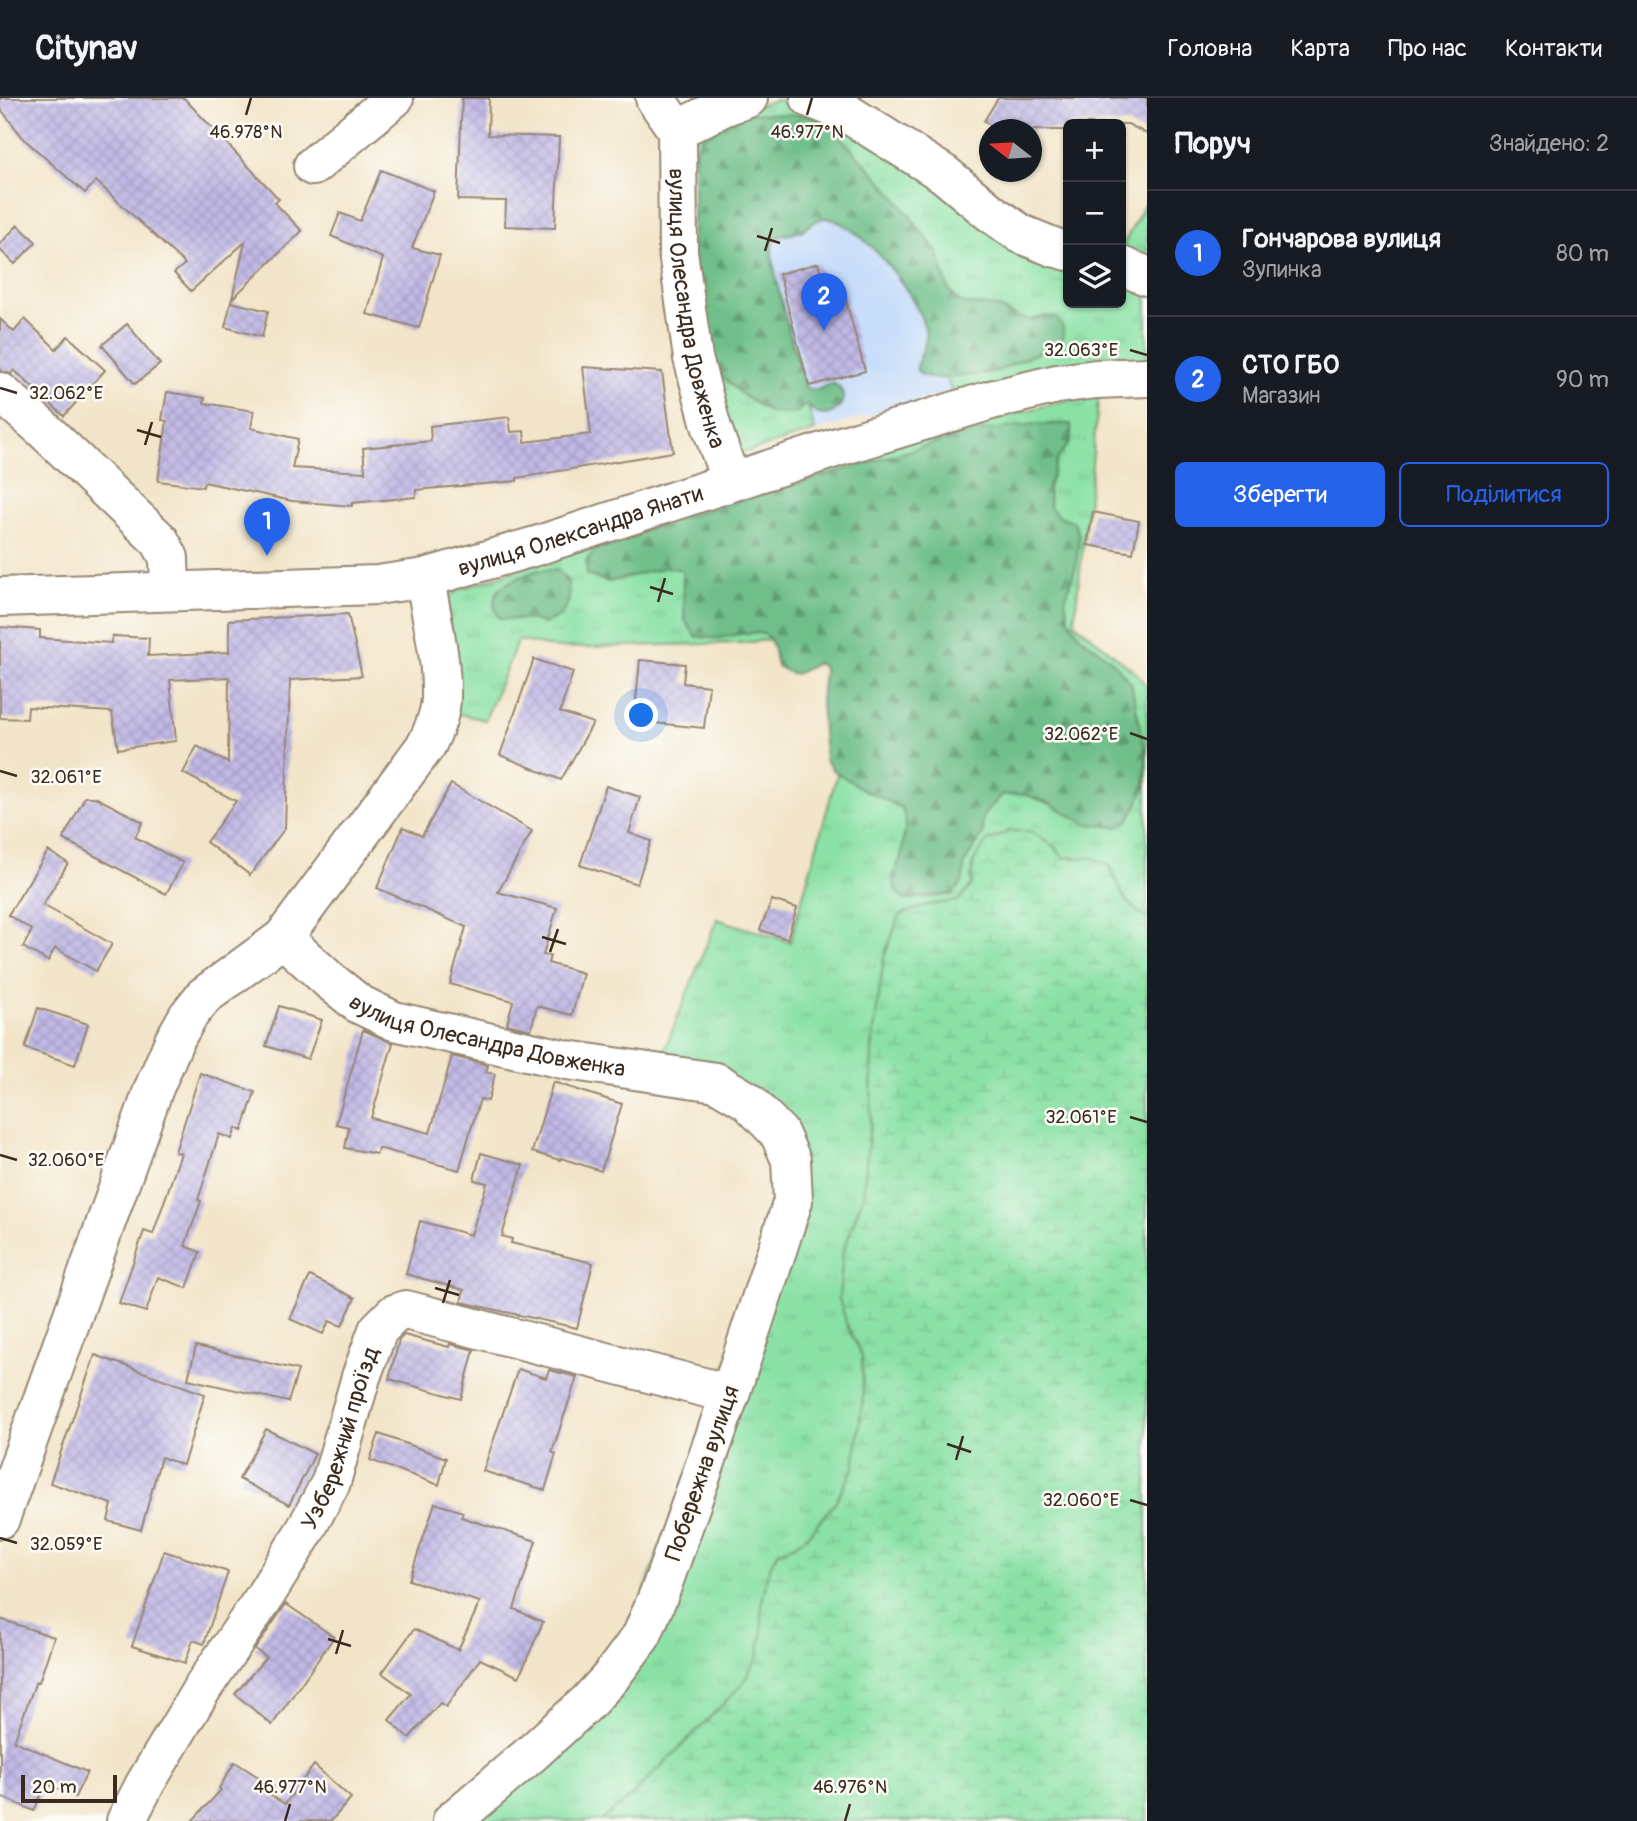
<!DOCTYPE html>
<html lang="uk">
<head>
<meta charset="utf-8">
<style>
  :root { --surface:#171b24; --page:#242831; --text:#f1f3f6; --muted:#9ea1a6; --line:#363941; --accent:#2563eb }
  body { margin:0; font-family:Pangolin,sans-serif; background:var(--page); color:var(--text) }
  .controls { position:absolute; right:21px; top:21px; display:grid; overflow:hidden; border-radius:10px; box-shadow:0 2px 5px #0004 }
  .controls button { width:63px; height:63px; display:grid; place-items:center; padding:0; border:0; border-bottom:2px solid var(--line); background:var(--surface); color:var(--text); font:35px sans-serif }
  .compass { position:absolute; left:979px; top:21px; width:63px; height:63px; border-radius:50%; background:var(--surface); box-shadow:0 2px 5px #0004; rotate:287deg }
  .scale { position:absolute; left:21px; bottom:18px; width:96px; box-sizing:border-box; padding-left:7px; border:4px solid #3b2a1e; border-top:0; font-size:19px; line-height:24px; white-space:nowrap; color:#3b2a1e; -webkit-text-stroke:5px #fdfcf7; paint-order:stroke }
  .you { position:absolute; left:642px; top:618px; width:24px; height:24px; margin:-18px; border:5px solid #fff; border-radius:50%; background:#1a73e8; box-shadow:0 0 0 10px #1a73e833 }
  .badge { display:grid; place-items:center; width:46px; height:46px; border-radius:50%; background:var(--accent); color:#fff; font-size:23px; font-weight:700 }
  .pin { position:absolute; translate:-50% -58px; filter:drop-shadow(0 2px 4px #0008) }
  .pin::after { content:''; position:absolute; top:37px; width:24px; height:21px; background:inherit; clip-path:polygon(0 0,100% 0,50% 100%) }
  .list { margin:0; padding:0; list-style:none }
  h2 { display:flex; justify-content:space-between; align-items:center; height:91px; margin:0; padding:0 28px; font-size:30px }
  h2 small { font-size:23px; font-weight:400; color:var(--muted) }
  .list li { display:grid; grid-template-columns:46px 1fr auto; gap:21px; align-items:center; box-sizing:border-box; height:126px; padding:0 28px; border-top:2px solid var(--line) }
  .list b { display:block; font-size:26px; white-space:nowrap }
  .list p { margin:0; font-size:23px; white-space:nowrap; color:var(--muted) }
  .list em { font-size:23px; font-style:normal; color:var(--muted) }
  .actions { display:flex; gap:14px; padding:21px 28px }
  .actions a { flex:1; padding:16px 0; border:2px solid var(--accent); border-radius:10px; text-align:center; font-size:24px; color:var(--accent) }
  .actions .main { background:var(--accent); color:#fff }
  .icon { flex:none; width:38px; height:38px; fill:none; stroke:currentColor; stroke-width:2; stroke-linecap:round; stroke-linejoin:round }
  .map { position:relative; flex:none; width:1147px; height:1723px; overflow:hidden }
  header { display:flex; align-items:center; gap:42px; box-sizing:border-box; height:98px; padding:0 35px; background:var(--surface); border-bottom:2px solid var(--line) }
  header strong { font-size:33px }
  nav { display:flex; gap:38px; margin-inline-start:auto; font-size:24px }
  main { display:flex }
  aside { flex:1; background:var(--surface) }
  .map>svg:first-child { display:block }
  .built { fill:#c7ddf9 }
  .grass { fill:url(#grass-tufts); stroke:#628662; stroke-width:2 }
  .forest { fill:url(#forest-firs); stroke:#557454; stroke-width:2 }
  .wetland { fill:url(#wetland-marsh); stroke:#628662; stroke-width:2 }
  .building { fill:url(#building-cross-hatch) }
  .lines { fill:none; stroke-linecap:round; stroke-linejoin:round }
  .minor-casing { stroke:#968773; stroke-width:42 }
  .minor { stroke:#fff; stroke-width:38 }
  .ticks { fill:none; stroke:#3b2a1e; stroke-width:2.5 }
  .labels { text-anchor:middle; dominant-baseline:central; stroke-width:5; stroke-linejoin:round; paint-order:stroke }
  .street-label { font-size:23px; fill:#3b2a1e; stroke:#fdfcf7 }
  .ticks-label { font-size:18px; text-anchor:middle; fill:#3b2a1e; stroke:#fdfcf7; stroke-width:5; stroke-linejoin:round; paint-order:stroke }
</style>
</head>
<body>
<header>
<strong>Citynav</strong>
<nav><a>Головна</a><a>Карта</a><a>Про нас</a><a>Контакти</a></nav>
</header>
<main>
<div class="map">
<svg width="1147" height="1723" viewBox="0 0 1147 1723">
  <defs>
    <pattern id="grass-tufts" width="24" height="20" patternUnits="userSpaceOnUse" patternTransform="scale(1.75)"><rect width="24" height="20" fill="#8ae1a5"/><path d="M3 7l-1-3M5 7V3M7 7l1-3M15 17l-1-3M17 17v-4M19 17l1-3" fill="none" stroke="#78c18e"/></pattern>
    <pattern id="forest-firs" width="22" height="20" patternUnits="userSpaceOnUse" patternTransform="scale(1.75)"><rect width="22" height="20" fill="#6fbf8a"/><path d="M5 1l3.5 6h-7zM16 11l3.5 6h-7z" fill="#5c9b70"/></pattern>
    <pattern id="wetland-marsh" width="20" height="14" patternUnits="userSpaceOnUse" patternTransform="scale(1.75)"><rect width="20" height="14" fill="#8ae1a5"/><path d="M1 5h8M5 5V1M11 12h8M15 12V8" fill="none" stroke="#78c18e"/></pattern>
    <pattern id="building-cross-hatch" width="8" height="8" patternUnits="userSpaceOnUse" patternTransform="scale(1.75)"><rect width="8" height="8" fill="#c0b8e5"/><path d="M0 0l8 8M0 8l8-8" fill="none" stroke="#a69ec4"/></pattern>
  </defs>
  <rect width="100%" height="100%" fill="#fdfcf7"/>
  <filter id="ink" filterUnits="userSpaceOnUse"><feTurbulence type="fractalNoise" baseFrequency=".0143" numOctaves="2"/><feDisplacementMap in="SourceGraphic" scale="14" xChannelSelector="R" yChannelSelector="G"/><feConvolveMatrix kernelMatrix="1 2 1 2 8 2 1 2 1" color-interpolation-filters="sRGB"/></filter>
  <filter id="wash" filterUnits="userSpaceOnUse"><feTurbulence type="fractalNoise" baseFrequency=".00686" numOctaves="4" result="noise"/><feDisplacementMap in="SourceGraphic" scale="28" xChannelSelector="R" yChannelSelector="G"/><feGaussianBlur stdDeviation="1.57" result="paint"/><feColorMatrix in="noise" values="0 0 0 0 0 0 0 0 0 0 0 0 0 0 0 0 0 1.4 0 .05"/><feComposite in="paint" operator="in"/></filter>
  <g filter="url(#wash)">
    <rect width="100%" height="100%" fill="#f2e4c8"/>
    <!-- built -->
    <polygon class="built" points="770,23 926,205 951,294 815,333 733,40"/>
    <!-- grass -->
    <g class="grass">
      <polygon points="776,2 801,4 1068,161 1068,205 1121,205 1121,178 1147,188 1147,264 951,294 926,205 894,162 733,41 815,333 748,354 736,352 719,325 692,39 750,10"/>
      <polygon points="1147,102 1147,169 1121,151"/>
      <polygon points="1099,294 1089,397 1074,524 1137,576 1147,589 1147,822 1125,802 1110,768 1075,759 1063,760 1056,750 973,765 972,787 958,803 927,807 900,817 884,859 872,950 871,1017 863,1098 843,1154 847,1227 862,1258 863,1300 854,1370 834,1406 807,1438 795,1447 779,1453 762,1504 762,1537 758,1559 741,1588 631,1699 601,1723 458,1723 611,1587 801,1056 659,965 717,821 790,844 848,637 906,529 738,545 557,550 518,542 485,622 455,615 448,501 458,492 877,351"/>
    </g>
    <!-- forest -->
    <g class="forest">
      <path d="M 748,15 L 807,17 L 831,24 L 840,39 L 890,92 L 937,154 L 948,190 L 960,205 L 998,209 L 1017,219 L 1031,222 L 1046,218 L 1055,219 L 1063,229 L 1063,240 L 1051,249 L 995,274 L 936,281 L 922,277 L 917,273 C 916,260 927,250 926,237 C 923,202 862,125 826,120 C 816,119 808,131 798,134 C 788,138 775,135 772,148 C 771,158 774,169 776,179 C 783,216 795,252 805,288 L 809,291 L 818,291 L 832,285 C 861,298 825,333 809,308 L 805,307 L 797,314 L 786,316 L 770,315 L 741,296 L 719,275 L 708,250 L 692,148 L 695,53 L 702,39 Z"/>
      <path d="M 1036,326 L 1071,326 L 1071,342 L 1057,362 L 1048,390 L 1050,409 L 1057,417 L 1074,424 L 1079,437 L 1076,468 L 1065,502 L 1069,522 L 1081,539 L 1111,562 L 1131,585 L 1146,656 L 1145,690 L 1129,722 L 1117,729 L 1086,726 L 1051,706 L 1024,696 L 1002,697 L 985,715 L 982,724 L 983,736 L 965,764 L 962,785 L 953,796 L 904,802 L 896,793 L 893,779 L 901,758 L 906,725 L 902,710 L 862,691 L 833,672 L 825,661 L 821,605 L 824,571 L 818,565 C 796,574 799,582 777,568 C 775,559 774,547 769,540 C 761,529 731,538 719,540 C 711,541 703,539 696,539 L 685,522 L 682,472 L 667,469 L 608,484 L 587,477 L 586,463 L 595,452 L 658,427 L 972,334 Z"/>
      <path d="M 538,472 L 557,472 L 568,483 L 569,502 L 561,517 L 544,526 L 533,522 L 500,521 C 480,490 515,481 538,472 Z"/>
    </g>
    <!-- wetland -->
    <polygon class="wetland" points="1010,733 1030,733 1056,750 1063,760 1093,760 1110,768 1125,802 1147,822 1147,1723 601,1723 631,1699 741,1588 758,1559 762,1537 762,1504 769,1470 779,1453 795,1447 807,1438 834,1406 854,1370 863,1300 862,1258 847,1227 839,1201 843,1154 863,1098 871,1017 872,950 884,859 900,817 927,807 958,803 972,787 973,765 987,743"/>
    <g id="blocks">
      <!-- building -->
      <g class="building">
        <polygon points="0,0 184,0 279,101 275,105 302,133 232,201 245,144 191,193 174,175 185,166 96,83 85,95 24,41 0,10"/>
        <polygon points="462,0 489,0 488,37 559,39 555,130 505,128 506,103 458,102"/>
        <polygon points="998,0 1147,0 1147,36 1128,26 1068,26 1068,32 999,32 984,23"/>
        <polygon points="381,72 434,93 412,150 440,157 419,230 367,216 383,160 331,138 340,115 360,123"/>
        <polygon points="18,127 36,144 15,166 0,152 0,146"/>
        <polygon points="818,165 825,192 842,188 865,273 809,288 779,176"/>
        <polygon points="231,204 268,213 262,239 225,229"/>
        <polygon points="0,221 14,234 25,221 56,251 68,238 105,272 64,318 14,272 11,276 0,273"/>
        <polygon points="127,226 160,266 135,286 102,247"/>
        <polygon points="583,269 662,274 673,354 517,380 517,383 416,392 416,399 352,405 352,408 292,403 204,384 203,389 158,383 167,323 162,322 167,294 205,300 204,305 254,313 251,330 298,341 292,370 365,374 363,350 431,343 430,328 509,319 511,334 524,333 525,344 591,336"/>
        <polygon points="1093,414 1139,423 1133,455 1087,447"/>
        <polygon points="348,516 362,578 290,582 285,730 250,777 206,744 236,703 183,675 197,648 228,665 229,579 170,582 176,643 118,651 112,614 28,609 27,621 0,620 0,529 40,532 40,540 111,545 112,538 149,540 148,558 229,554 229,522"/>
        <polygon points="534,561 573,574 560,614 593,625 561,682 500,657"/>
        <polygon points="640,562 685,566 683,585 709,588 704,630 634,623"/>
        <polygon points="451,686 532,733 498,794 557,810 543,857 550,858 548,865 583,875 572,917 537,908 531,932 507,926 513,903 450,886 466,829 377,790 403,729 422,738"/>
        <polygon points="606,688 640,699 629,735 651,743 637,786 580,767"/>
        <polygon points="85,699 95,699 143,724 135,739 183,765 166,796 63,741"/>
        <polygon points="48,753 68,765 43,807 112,846 96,873 55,850 48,863 23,849 32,832 8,817"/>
        <polygon points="772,802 797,810 787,841 760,832"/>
        <polygon points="279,908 322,922 308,961 266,948"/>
        <polygon points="38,910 88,926 75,967 25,950"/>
        <polygon points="363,932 393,945 371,1020 430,1035 452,958 488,967 486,974 495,976 488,1003 480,1001 459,1072 378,1050 377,1056 345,1050 349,1029 336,1026"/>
        <polygon points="200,975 255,994 242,1033 236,1030 232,1041 219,1036 198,1102 201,1103 185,1148 200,1154 187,1190 158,1179 146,1214 119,1205 144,1133 153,1136 181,1055 175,1054"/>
        <polygon points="553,984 622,1006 601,1073 561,1060 560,1062 532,1054"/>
        <polygon points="481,1055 523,1067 502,1138 512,1141 511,1145 593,1165 577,1230 461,1204 464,1192 406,1176 420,1123 471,1137 487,1085 474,1082"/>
        <polygon points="310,1178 355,1200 342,1228 329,1223 323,1236 290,1221"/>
        <polygon points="404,1237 449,1249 450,1246 474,1252 461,1301 389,1281 399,1242"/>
        <polygon points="196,1248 298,1272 288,1304 188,1281"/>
        <polygon points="95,1257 205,1296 183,1367 161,1359 141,1432 108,1423 112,1406 50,1385"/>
        <polygon points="518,1271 546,1280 549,1272 577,1279 552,1354 556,1356 545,1392 483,1373"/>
        <polygon points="266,1331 315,1356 289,1407 239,1381"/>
        <polygon points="379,1336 446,1360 439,1387 370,1362"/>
        <polygon points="435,1405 463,1414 461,1419 536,1443 514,1511 543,1524 519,1579 480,1561 446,1609 440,1605 409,1640 389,1622 411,1596 382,1575 414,1531 458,1552 480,1504 409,1482"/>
        <polygon points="164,1453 228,1474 204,1546 193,1542 185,1565 132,1548"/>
        <polygon points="286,1506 334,1539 272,1627 235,1596 266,1559 255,1551"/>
        <polygon points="0,1521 54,1539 39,1584 36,1583 14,1643 87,1674 75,1699 46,1685 34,1713 0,1698"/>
        <polygon points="235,1664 274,1689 270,1697 285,1706 314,1667 351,1700 331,1723 192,1723 221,1692 219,1690"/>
      </g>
    </g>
  </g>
  <g filter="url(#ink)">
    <use href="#blocks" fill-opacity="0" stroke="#968773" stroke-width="2"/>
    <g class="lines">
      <defs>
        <g id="minor">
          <polyline points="655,0 677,32"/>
          <polyline points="810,0 845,14 944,76 991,115 1021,136 1053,149 1068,153"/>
          <path id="s1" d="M 677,32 L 678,154 L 693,260 L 711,327 L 731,384"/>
          <polyline points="677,32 725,8 748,0"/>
          <polyline points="313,68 394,0"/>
          <polyline points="1121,168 1147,178"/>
          <polyline points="0,294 42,330 160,443 169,460 170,493"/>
          <path id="s2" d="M 0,499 L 377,487 L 425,480 L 536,448 L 841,348 L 991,302 L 1057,286 L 1096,281 L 1147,279"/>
          <path id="s3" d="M 283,840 L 329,882 L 359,906 L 394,923 L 567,962 L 716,984 L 748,1003 L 779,1035 L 791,1062 L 793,1103 L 730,1296 L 661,1491 L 642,1537 L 610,1580 L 588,1604 L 531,1656 L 452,1723"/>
          <path d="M 0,1421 L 154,990 L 174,943 L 188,918 L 204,898 L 283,840 L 427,646 C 434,631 441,615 441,599 C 442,559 431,519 425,480"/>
          <path id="s4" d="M 126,1723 L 145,1686 L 203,1589 L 263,1501 L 306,1431 L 331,1384 L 361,1279 L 378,1232 L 394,1216 L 406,1212 L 730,1296"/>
        </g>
      </defs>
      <!-- minor casing -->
      <use href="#minor" class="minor-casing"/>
      <!-- minor -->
      <use href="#minor" class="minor"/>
    </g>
  </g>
  <!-- ticks -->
  <path class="ticks" d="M 246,17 L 251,0M 807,17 L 812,0M 757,138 L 780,145M 765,153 L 772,130M 1130,252 L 1147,257M 0,290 L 17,295M 137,332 L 161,339M 145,347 L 152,324M 650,489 L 673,496M 658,504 L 665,480M 1130,635 L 1147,641M 0,673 L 17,678M 542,839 L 566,846M 550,854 L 558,831M 1130,1019 L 1147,1024M 0,1057 L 17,1062M 435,1190 L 459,1197M 443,1205 L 450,1182M 947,1346 L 971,1354M 956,1362 L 963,1338M 1130,1402 L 1147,1407M 0,1440 L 17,1445M 328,1541 L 351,1548M 336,1556 L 343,1532M 285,1723 L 290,1706M 845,1723 L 850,1706"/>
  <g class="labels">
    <!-- street labels -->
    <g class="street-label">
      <text stroke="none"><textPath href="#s1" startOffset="180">вулиця Олесандра Довженка</textPath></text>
      <text stroke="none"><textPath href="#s2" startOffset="588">вулиця Олександра Янати</textPath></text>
      <text stroke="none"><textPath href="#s3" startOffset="234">вулиця Олесандра Довженка</textPath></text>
      <text stroke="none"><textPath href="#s4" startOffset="441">Узбережний проїзд</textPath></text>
      <text transform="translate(702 1375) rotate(-71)">Побережна вулиця</text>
    </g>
  </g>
  <g class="ticks-label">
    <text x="246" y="40">46.978°N</text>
    <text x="807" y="40">46.977°N</text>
    <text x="1081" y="258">32.063°E</text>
    <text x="66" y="301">32.062°E</text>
    <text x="1081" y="642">32.062°E</text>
    <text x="66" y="685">32.061°E</text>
    <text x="1081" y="1025">32.061°E</text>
    <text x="66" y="1068">32.060°E</text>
    <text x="1081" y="1408">32.060°E</text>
    <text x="66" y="1452">32.059°E</text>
    <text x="290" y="1695">46.977°N</text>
    <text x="850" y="1695">46.976°N</text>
  </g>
</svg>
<div class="controls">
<button>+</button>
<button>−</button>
<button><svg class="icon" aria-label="layers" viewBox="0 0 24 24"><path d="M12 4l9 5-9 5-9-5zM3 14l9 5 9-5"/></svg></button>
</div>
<svg class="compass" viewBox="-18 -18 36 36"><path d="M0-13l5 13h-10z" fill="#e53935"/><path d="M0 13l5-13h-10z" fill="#9ea1a6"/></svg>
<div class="scale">20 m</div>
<div class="you"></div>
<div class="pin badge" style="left:267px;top:458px">1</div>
<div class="pin badge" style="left:824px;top:233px">2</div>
</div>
<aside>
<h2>Поруч<small>Знайдено: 2</small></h2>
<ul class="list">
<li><span class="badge">1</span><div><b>Гончарова вулиця</b><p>Зупинка</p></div><em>80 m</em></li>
<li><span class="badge">2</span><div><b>СТО ГБО</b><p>Магазин</p></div><em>90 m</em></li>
</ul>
<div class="actions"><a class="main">Зберегти</a><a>Поділитися</a></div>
</aside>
</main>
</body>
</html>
